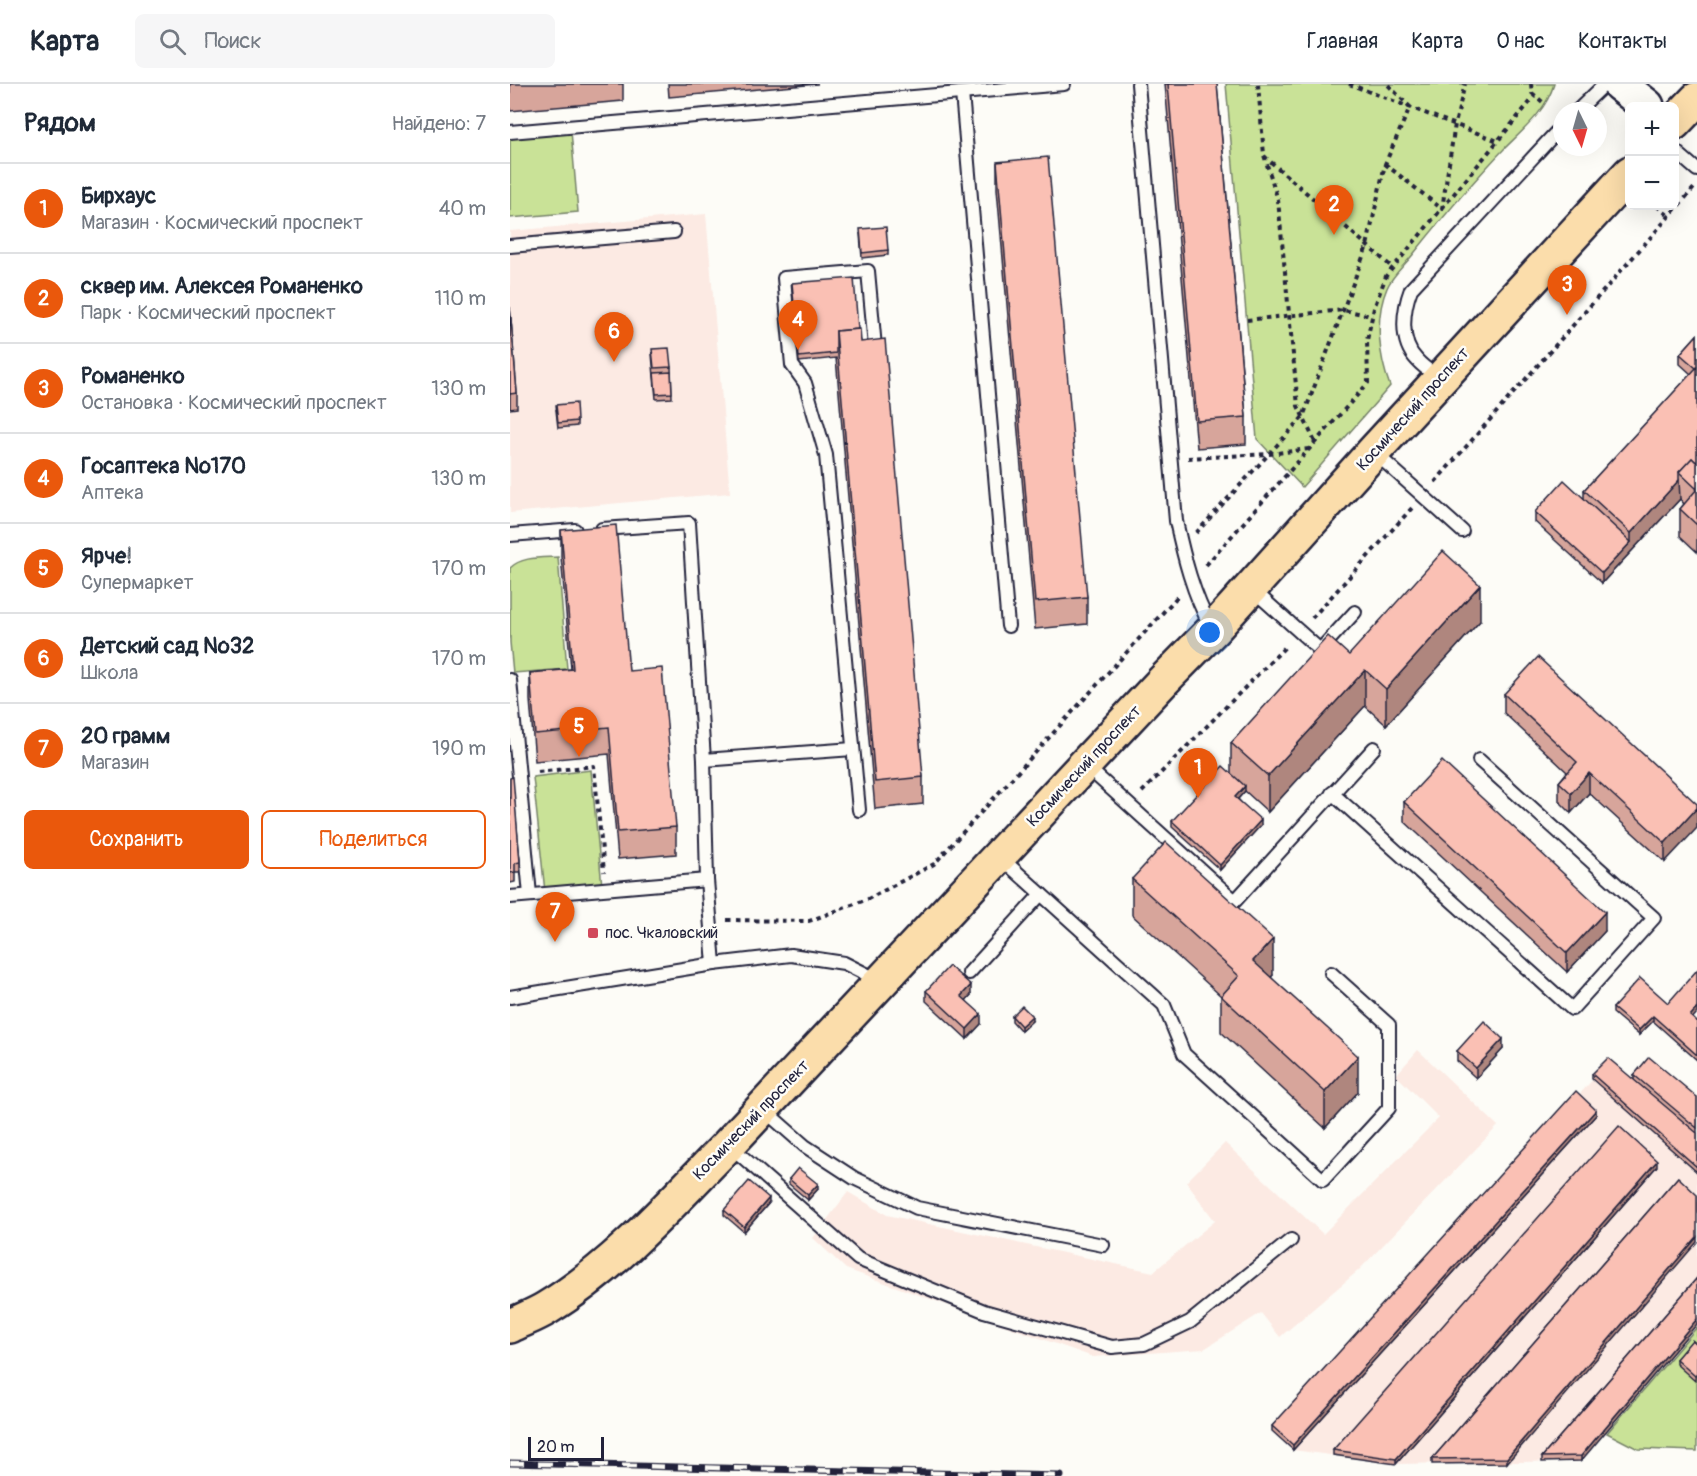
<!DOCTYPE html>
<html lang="ru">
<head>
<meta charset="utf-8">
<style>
  :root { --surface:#fff; --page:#f6f6f7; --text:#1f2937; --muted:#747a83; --line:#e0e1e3; --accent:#ea580c }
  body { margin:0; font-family:Pangolin,sans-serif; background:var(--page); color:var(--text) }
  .controls { position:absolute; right:18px; top:18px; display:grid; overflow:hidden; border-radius:9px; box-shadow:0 6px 24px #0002 }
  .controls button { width:54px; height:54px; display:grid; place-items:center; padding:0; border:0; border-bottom:2px solid var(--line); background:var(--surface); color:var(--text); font:30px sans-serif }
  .compass { position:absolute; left:1043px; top:18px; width:54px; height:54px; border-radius:50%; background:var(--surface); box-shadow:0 6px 24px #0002; rotate:175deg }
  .scale { position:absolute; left:18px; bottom:15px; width:76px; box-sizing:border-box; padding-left:6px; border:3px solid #22223b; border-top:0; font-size:16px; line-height:21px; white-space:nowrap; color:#22223b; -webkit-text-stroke:4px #fdfcf7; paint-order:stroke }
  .you { position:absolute; left:700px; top:549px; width:21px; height:21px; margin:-15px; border:4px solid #fff; border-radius:50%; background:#1a73e8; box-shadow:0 0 0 9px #1a73e833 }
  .badge { display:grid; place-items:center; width:39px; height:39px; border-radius:50%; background:var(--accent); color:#fff; font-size:20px; font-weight:700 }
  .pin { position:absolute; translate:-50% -50px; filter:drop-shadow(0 2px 3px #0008) }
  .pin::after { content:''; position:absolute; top:32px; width:21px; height:18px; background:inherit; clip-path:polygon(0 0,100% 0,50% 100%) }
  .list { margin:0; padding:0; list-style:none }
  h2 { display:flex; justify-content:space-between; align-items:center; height:78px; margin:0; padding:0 24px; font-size:26px }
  h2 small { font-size:20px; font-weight:400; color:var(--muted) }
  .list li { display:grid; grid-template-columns:39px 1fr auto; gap:18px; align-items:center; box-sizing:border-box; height:90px; padding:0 24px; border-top:2px solid var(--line) }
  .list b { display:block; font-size:22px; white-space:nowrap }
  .list p { margin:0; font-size:20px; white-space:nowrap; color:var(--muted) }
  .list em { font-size:20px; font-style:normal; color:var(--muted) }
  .actions { display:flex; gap:12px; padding:18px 24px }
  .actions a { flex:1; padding:14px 0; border:2px solid var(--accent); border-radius:9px; text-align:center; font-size:21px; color:var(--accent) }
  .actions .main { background:var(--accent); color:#fff }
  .icon { flex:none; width:33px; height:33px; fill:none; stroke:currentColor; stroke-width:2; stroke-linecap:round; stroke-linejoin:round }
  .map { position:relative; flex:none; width:1187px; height:1392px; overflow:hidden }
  header { display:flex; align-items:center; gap:36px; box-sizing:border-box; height:84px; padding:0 30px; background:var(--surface); border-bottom:2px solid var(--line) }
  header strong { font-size:28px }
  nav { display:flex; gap:33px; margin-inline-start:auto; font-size:21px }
  .search { width:420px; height:54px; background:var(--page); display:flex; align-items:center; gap:15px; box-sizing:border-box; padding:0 21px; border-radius:9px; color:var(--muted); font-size:22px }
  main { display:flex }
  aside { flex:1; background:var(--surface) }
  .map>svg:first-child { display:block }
  .built { fill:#fceae3 }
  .green { fill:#c9e297; stroke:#768269; stroke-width:1.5 }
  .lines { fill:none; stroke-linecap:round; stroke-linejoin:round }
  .lane-casing { stroke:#22223b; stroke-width:16 }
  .secondary-casing { stroke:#22223b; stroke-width:38 }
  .primary-casing { stroke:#22223b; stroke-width:38 }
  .path { stroke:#22223b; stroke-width:4; stroke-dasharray:4.5 4.5; stroke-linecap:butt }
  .lane { stroke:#fdfcf7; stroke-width:12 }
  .secondary { stroke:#fdfcf7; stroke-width:33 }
  .primary { stroke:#fbddab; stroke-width:33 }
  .rail-casing { stroke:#22223b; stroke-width:7 }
  .rail { stroke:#fdfcf7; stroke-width:4.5; stroke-dasharray:14; stroke-linecap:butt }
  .wall { fill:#d7a59b; stroke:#22223b; stroke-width:1.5 }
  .shaded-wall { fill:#af867e; stroke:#22223b; stroke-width:1.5 }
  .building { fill:#fac0b4; stroke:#22223b; stroke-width:1.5 }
  .poi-dot { fill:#d1495b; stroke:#fdfcf7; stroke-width:2 }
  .labels { text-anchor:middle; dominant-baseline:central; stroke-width:5; stroke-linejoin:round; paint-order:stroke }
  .street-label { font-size:16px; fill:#22223b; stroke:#fdfcf7 }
  .poi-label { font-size:16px; fill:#22223b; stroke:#fdfcf7; text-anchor:start }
</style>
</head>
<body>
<header>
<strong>Карта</strong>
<div class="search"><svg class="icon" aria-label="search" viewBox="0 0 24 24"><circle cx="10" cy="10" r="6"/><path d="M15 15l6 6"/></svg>Поиск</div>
<nav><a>Главная</a><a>Карта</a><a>О нас</a><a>Контакты</a></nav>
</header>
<main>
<aside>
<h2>Рядом<small>Найдено: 7</small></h2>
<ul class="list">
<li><span class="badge">1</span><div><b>Бирхаус</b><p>Магазин · Космический проспект</p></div><em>40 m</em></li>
<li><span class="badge">2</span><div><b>сквер им. Алексея Романенко</b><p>Парк · Космический проспект</p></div><em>110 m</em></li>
<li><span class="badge">3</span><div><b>Романенко</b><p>Остановка · Космический проспект</p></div><em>130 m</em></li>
<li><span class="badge">4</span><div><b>Госаптека №170</b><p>Аптека</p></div><em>130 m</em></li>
<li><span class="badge">5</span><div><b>Ярче!</b><p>Супермаркет</p></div><em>170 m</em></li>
<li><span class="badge">6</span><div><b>Детский сад №32</b><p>Школа</p></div><em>170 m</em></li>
<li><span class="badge">7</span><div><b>20 грамм</b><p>Магазин</p></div><em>190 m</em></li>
</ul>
<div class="actions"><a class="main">Сохранить</a><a>Поделиться</a></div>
</aside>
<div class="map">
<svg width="1187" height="1392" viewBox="0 0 1187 1392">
  <rect width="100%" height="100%" fill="#fdfcf7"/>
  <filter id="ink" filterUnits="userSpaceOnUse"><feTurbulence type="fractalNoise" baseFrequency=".0167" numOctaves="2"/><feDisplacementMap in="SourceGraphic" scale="12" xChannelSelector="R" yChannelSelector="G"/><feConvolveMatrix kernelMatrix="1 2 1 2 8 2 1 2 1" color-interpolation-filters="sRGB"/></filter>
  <g filter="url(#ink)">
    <!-- built -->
    <g class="built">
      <polygon points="196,130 220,409 0,429 0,147"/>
      <polygon points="908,966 988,1042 849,1186 770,1253 751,1229 694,1265 583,1273 336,1185 303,1154 338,1108 377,1131 643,1188 705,1137 676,1098 715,1059 813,1150 929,1034 886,991"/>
      <polygon points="1098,979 1187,1054 1187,1240 1071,1377 886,1380 783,1366 762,1347"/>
    </g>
    <!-- green -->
    <g class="green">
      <path d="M 716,0 L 1044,0 C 1036,27 1014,45 995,64 C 963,97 934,132 905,168 C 897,179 882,191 877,204 C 864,234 869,273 880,302 L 792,403 L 747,355 Z"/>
      <polygon points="61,47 68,128 0,134 0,52"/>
      <path d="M 48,473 L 57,585 L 3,589 L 0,558 L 0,484 C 12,472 32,474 48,473 Z"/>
      <polygon points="81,686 92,802 35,808 23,693"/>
      <polygon points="1187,1243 1187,1367 1128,1365 1097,1349"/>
    </g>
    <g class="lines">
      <defs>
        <g id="lane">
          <path d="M 628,0 L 666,437 C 674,474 683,510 701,543"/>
          <polyline points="452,9 498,542"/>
          <polyline points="1067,27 1095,0"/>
          <polyline points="0,48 554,0"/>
          <polyline points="1164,66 1187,86"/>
          <polyline points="0,162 164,148"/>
          <path d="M 929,294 C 921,288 913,283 907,276 C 889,258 893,226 901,205 L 1052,42"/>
          <polyline points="864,368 952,447"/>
          <polyline points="92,445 179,439 194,676 197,796 204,880"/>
          <polyline points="0,451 65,446"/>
          <polyline points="743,506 810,566 845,528"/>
          <polyline points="0,596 20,811"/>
          <polyline points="194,676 343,665"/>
          <polyline points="576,682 725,817 864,664"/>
          <polyline points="822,709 1062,925 1144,834 969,676"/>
          <polyline points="349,726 316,371 295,299 282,281 274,194 358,187 365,263"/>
          <polyline points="490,773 654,921 674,970 813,1096 879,1024 879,941 821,889"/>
          <polyline points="0,813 197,796"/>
          <polyline points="459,889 531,810"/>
          <polyline points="0,913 204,880 281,871 334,879 370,897"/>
          <polyline points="253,1025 295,1062 344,1094 407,1124 593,1161"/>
          <polyline points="219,1061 348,1175 474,1227 602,1263 634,1260 680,1238 781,1156"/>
        </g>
        <polyline id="secondary" points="1109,0 1137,22"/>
        <g id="primary">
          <polyline points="1164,39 1187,15"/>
          <path d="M 0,1242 C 12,1236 26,1231 37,1224 C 106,1182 162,1118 218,1061 L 653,597 L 703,546 L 864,367 L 1120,89"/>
        </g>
      </defs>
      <!-- lane casing -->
      <use href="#lane" class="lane-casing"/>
      <!-- secondary casing -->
      <use href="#secondary" class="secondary-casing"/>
      <!-- primary casing -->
      <use href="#primary" class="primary-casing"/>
      <!-- path -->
      <g class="path">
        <polyline points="748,0 754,71 768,116 788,322 805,358"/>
        <polyline points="839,0 988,57"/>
        <polyline points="1021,0 1022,9 1035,20"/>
        <polyline points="754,72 883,184"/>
        <polyline points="875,80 932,125 945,40 955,0"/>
        <polyline points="1147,122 1159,132"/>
        <polyline points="737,236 833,226 862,232"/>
        <polyline points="678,374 759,370 799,365"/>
        <polyline points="925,398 1184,104"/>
        <polyline points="686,449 793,333 857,162 875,80 900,23 877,0"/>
        <polyline points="696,481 858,299 857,256 864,224 876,192 1025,12"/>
        <polyline points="802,534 902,424"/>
        <polyline points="28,688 84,682 94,788"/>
        <polyline points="632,708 777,561"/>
        <polyline points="217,836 299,837 358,815 424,780 667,513"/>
      </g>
      <!-- lane -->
      <use href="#lane" class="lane"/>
      <!-- secondary -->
      <use href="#secondary" class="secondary"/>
      <!-- primary -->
      <use href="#primary" class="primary"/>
      <defs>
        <polyline id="rail" points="0,1379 551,1392"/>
      </defs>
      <!-- rail casing -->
      <use href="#rail" class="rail-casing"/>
      <!-- rail -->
      <use href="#rail" class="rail"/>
    </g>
    <!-- wall -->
    <g class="wall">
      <polygon points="0,0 113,0 113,17 0,27"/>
      <polygon points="158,0 308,0 159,13"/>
      <polygon points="655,0 707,0 736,333 736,360 687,364"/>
      <polygon points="487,78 577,513 577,540 525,545 487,105"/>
      <polygon points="350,150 378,166 378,171 352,174"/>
      <polygon points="282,205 348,245 351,258 413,693 413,720 365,725 326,274 289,278"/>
      <polygon points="0,223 7,309 7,324 0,325"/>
      <polygon points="1187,251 1187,468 1170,452 1170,425 1174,420 1170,415 1092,499 1025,438 1025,428 1074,415 1074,406 1181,290 1170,280 1170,270"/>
      <polygon points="142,270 161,283 162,314 146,315"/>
      <polygon points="46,326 67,337 67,342 48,344"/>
      <polygon points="51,446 119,587 166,743 166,770 108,775 99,670 25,677 20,616 20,589 61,585 51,473"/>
      <polygon points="970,537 876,641 855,622 758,728 735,707 728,715 751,741 710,786 662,743 662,737 721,690 721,659 839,571"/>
      <polygon points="994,610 1187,720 1155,778 1079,709 1061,729 1049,717 1049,698 1057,688 994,629"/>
      <polygon points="0,694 10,778 10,788 5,788 5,798 0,799"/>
      <polygon points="894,718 1095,847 1057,888 894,737"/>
      <polygon points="622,795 763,891 761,893 848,1008 815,1044 711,948 711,912 622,831"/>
      <polygon points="416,907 461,911 456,916 471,940 457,955 416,917"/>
      <polygon points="1158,919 1183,934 1187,938 1187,976 1143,937 1129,951 1103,929 1103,924"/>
      <polygon points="502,932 522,937 511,947 502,937"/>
      <polygon points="993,965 966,994 947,977 947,967"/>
      <polygon points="1082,990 1124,996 1124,991 1187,1013 1187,1088 1082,995"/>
      <polygon points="1086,1031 783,1366 762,1347 762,1342"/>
      <polygon points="1147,1082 886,1380 823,1371 823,1366"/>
      <polygon points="1168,1093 997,1379 922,1380 922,1375"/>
      <polygon points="279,1095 308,1105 298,1116 279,1100"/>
      <polygon points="259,1119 234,1148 214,1131 214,1126"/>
      <polygon points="1187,1194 1071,1377 1032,1378 1032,1373"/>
      <polygon points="1187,1260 1185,1297 1166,1280 1166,1275"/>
    </g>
    <!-- shaded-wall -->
    <g class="shaded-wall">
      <polygon points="1169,396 1170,415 1092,499 1092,489 1121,458 1121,449"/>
      <polygon points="970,501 970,537 876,641 876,605"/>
      <polygon points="855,586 855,622 758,728 758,692"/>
      <polygon points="1079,689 1079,709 1061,729 1061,709"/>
      <polygon points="735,702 735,707 725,718 725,713"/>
      <polygon points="1187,724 1187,744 1155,778 1155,759"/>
      <polygon points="751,736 751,741 710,786 710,781"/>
      <polygon points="1095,828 1095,847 1057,888 1057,869"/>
      <polygon points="763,855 763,891 743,913 743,877"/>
      <polygon points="461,901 461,911 451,922 451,912"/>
      <polygon points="1187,924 1187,929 1180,937 1180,932"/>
      <polygon points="471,930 471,940 457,955 457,945"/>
      <polygon points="522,932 522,937 511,947 511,942"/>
      <polygon points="1143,932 1143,937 1129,951 1129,946"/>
      <polygon points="993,955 993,965 966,994 966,984"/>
      <polygon points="848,972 848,1008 815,1044 815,1008"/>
      <polygon points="1086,1026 1086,1031 783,1366 783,1361"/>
      <polygon points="1147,1077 1147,1082 886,1380 886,1375"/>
      <polygon points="308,1100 308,1105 298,1116 298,1111"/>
      <polygon points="259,1114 259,1119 234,1148 234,1143"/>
      <polygon points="1187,1153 1187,1158 997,1379 997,1374"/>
      <polygon points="1187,1235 1187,1240 1071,1377 1071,1372"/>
    </g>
    <!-- building -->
    <g class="building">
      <polygon points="658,0 707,0 736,333 687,337"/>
      <polygon points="538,73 577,513 525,518 487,78"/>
      <polygon points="376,143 378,166 352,169 350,145"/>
      <polygon points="344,194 348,245 326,247 326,269 289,273 282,199"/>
      <polygon points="0,223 7,309 0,310"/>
      <polygon points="350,245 351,258 375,255 413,693 365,698 326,247"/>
      <polygon points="1187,251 1187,283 1186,284 1170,270"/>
      <polygon points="159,264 161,283 144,284 142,265"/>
      <polygon points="1187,283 1187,377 1186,378 1182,374 1169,388 1169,396 1121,449 1074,406"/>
      <polygon points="161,288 162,309 146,310 144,289"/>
      <polygon points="66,319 67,337 48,339 46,321"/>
      <polygon points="1182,374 1187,379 1187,441 1170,425 1187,405 1169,388"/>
      <polygon points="1054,396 1121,458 1092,489 1025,428"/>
      <polygon points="106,441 119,587 152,584 166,743 108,748 99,643 25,650 20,589 63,585 51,446"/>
      <polygon points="933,467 970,501 876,605 855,586 758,692 721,659 818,552 839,571"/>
      <polygon points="1028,573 1187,720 1187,724 1155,759 1079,689 1061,709 1049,698 1067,678 994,610"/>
      <polygon points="932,677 1095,828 1057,869 894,718"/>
      <polygon points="713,682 735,702 725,713 751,736 710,781 662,737"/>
      <polygon points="3,693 10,778 5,779 5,788 0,789 0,694"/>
      <polygon points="656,758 763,855 743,877 848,972 815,1008 711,912 729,892 622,795"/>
      <polygon points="439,882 461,901 451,912 471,930 457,945 416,907"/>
      <polygon points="1187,886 1187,924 1180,932 1187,938 1187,971 1143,932 1129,946 1103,924 1130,894 1158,919"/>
      <polygon points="512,922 522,932 511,942 502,932"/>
      <polygon points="974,937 993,955 966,984 947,967"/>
      <polygon points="1139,973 1187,1013 1187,1044 1124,991"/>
      <polygon points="1098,974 1187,1049 1187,1083 1082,990"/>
      <polygon points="1066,1007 1086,1026 783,1361 762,1342"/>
      <polygon points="1109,1042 1147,1077 886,1375 823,1366"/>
      <polygon points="288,1084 308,1100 298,1111 279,1095"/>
      <polygon points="1168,1093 1187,1111 1187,1153 997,1374 922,1375"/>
      <polygon points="239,1097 259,1114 234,1143 214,1126"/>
      <polygon points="1187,1194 1187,1235 1071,1372 1032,1373"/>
      <polygon points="1182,1256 1187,1260 1187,1290 1185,1292 1166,1275"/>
    </g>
  </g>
  <!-- markers -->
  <rect class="poi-dot" x="77" y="843" width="12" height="12" rx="3"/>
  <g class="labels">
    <!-- street labels -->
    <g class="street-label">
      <text transform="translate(903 325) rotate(-48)">Космический проспект</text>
      <text transform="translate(574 682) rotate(-47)">Космический проспект</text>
      <text transform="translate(241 1036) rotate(-46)">Космический проспект</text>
    </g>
    <!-- poi labels -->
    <g class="poi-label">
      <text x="95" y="849">пос. Чкаловский</text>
    </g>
  </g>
</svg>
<div class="controls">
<button>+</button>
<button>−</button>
</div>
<svg class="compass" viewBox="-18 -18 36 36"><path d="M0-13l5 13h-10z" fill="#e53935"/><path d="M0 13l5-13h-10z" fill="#747a83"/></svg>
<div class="scale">20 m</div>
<div class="you"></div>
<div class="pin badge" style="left:688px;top:714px">1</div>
<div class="pin badge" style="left:824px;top:151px">2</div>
<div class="pin badge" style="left:1057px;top:231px">3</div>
<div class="pin badge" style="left:288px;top:266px">4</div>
<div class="pin badge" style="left:69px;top:673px">5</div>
<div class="pin badge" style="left:104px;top:278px">6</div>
<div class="pin badge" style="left:45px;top:858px">7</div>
</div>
</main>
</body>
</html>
